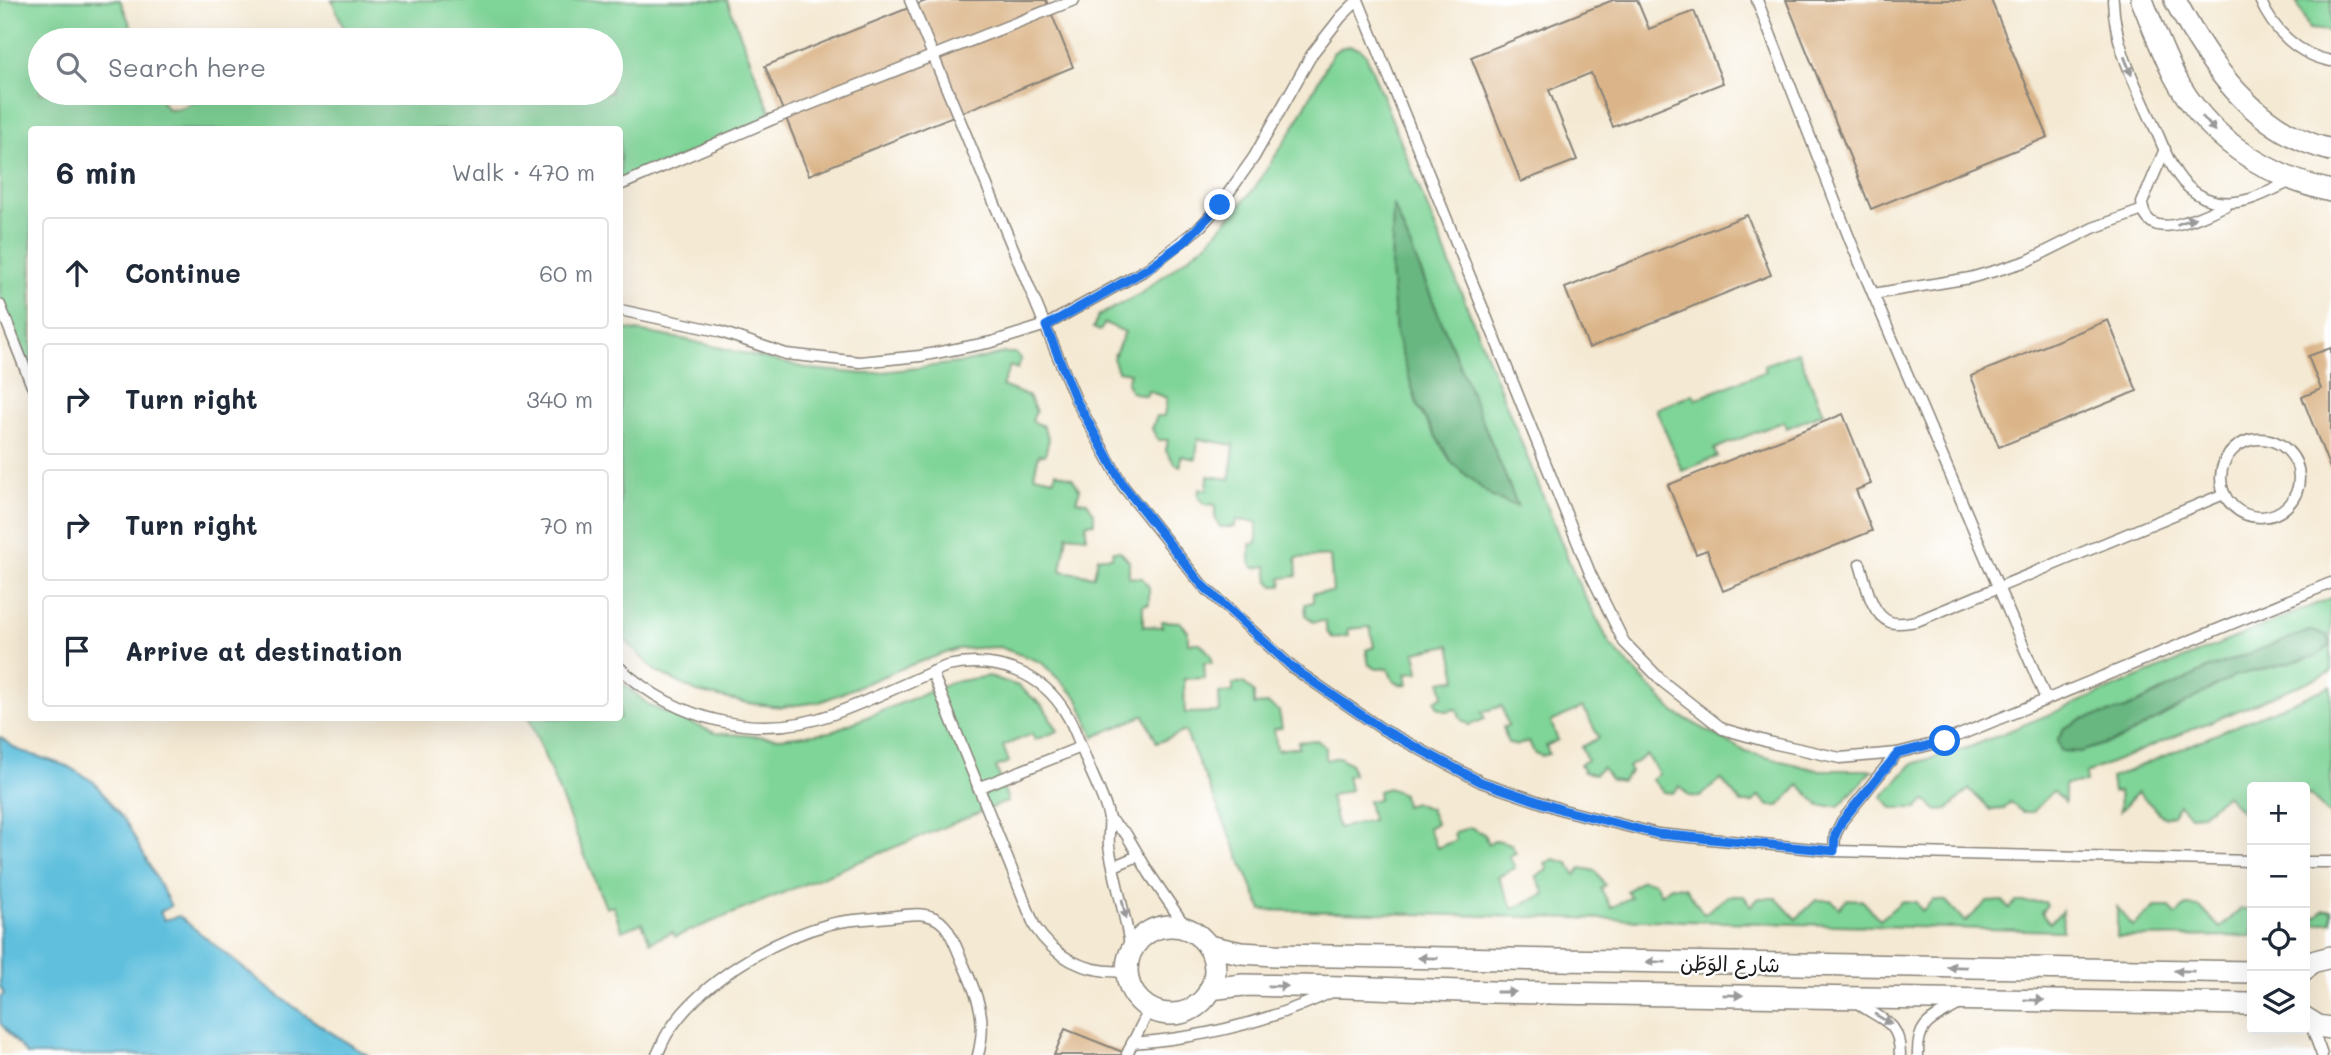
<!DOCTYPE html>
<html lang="en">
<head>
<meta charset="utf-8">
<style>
  :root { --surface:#fff; --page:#f6f6f7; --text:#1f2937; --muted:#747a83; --line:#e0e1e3 }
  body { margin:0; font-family:Mali,"Playpen Sans Arabic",sans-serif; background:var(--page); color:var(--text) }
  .controls { position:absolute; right:21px; bottom:21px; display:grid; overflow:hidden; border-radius:7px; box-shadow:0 7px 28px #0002 }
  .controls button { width:63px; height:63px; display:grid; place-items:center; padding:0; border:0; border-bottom:2px solid var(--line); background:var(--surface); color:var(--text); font:35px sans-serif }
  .stop { position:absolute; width:21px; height:21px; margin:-16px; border:5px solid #1a73e8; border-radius:50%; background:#fff }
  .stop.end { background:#1a73e8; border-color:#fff; box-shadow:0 2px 7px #0008 }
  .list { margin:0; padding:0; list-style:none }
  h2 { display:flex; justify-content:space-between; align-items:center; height:91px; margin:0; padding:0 28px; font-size:30px }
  h2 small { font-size:23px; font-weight:400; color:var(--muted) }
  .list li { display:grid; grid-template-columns:46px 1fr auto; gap:21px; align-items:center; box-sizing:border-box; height:112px; margin:0 14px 14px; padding:0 14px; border:2px solid var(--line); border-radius:7px }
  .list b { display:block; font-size:26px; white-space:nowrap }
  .list em { font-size:23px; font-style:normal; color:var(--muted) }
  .icon { flex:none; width:38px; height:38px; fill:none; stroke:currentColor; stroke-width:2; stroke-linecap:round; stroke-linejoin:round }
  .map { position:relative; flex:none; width:2331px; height:1055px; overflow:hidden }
  .search { position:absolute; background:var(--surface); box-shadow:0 7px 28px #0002; left:28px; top:28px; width:595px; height:77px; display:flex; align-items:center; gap:18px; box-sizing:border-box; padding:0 24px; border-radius:38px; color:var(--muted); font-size:26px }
  .panel { position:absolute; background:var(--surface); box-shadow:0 7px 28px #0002; left:28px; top:126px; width:595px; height:595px; border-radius:7px }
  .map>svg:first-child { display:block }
  .green { fill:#7fd497; stroke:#4e785a; stroke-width:2; fill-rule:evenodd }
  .forest { fill:#67b680; stroke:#42694e; stroke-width:2 }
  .water { fill:#5ebfdd; stroke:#3d6e7c; stroke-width:2 }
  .building { fill:#dbb589 }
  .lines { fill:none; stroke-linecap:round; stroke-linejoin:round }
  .lane-casing { stroke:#888278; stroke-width:13 }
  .street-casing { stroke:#888278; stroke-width:24 }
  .lane { stroke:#fff; stroke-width:10 }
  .street { stroke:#fff; stroke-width:21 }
  .oneway { fill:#999 }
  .route { stroke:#1a73e8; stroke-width:9 }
  .labels { text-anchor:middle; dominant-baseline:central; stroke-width:5; stroke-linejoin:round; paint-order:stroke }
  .street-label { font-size:21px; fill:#1c1c1c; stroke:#fff }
</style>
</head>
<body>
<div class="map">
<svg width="2331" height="1055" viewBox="0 0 2331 1055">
  <rect width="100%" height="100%" fill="#fff"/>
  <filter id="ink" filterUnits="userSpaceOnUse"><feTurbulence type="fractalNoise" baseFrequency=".0143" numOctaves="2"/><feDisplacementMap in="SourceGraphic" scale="14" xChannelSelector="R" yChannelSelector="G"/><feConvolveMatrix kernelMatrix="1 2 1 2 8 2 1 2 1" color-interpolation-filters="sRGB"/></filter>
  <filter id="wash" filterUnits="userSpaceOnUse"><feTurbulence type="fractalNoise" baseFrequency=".00686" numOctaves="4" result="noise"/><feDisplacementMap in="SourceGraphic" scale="28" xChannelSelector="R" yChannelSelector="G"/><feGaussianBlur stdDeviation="1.57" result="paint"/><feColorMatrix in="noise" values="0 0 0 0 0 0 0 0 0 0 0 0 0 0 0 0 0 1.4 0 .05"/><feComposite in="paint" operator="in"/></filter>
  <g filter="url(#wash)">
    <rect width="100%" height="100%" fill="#f4e9d3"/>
    <!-- green -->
    <g class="green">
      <polygon points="0,0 120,0 137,40 40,40 40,93 159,93 163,104 169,110 178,109 217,93 611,93 611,40 343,40 345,31 332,0 727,0 773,119 620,183 620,130 32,130 31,386 0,305"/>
      <polygon points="2296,0 2331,0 2331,31 2309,29"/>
      <path d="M 1349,46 L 1359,48 L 1366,55 L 1577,581 L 1611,646 L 1675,713 L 1746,752 L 1817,770 L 1873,770 L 1839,806 L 1820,806 L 1799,785 L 1779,806 L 1769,806 L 1759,796 L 1752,803 L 1741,803 L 1721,779 L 1700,797 L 1689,796 L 1680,786 L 1673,793 L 1663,792 L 1652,779 L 1659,774 L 1647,755 L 1628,767 L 1631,772 L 1621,781 L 1610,779 L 1602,767 L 1595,774 L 1584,772 L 1580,764 L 1587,760 L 1581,747 L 1599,738 L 1583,707 L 1551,722 L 1558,740 L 1546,746 L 1549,754 L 1542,756 L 1534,753 L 1529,741 L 1516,746 L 1508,743 L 1503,727 L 1508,726 L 1502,706 L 1482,712 L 1485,719 L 1469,725 L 1461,719 L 1457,709 L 1446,711 L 1438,707 L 1435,701 L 1443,696 L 1441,682 L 1457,679 L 1450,645 L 1415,652 L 1419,672 L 1406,673 L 1408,684 C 1394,686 1392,680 1388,668 L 1377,669 L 1369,665 L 1366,650 L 1374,647 L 1370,627 L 1348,629 L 1349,636 L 1333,638 L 1327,632 L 1325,621 L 1313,622 L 1306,615 L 1305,604 L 1313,602 L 1313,593 L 1333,592 L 1330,556 L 1296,558 L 1297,576 L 1281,578 L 1282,586 L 1274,586 L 1269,581 L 1267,566 L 1255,568 L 1250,563 L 1250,544 L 1257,543 L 1257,522 L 1236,520 L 1235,527 L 1220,527 L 1215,518 L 1215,505 L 1205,504 L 1198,497 L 1199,489 L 1207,490 L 1208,476 L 1230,479 L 1234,445 L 1198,439 L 1196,459 L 1181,456 L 1181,466 L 1175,464 L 1166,451 L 1168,440 L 1158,440 L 1152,429 L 1157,416 L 1164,416 L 1167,398 L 1148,391 L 1146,396 L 1131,392 L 1127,383 L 1130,373 L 1118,371 L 1113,358 L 1125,332 L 1105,323 L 1100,331 L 1093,328 L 1098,316 L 1140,294 L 1208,242 L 1254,189 L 1294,127 L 1333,53 L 1340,48 Z"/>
      <polygon points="620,328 687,340 811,369 866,374 966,362 1004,353 1015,353 1021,358 1017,369 1010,366 1002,386 1028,396 1036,411 1032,421 1043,426 1049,439 1045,455 1039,454 1034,475 1054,479 1056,472 1072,478 1080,490 1076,501 1087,502 1094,513 1094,523 1086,524 1086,537 1067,535 1061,571 1094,576 1098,557 1112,557 1113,551 1120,551 1129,561 1129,577 1142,578 1149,587 1149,604 1143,605 1143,626 1162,627 1162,621 1180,622 1188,631 1188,643 1200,643 1211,655 1212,663 1204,663 1205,678 1184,679 1185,713 1220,712 1219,693 1233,692 1233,684 1244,683 1254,693 1254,705 1268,704 1279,711 1282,728 1274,729 1277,750 1299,747 1298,742 1317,740 1326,748 1326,760 1339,757 1351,764 1353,775 1347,776 1350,790 1330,796 1338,828 1372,820 1368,801 1379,799 1378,791 1388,788 1403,794 1405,806 1415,803 1430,809 1436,823 1428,828 1437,848 1456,840 1454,833 1470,827 1484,834 1488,844 1497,840 1511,844 1516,853 1509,856 1515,868 1498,877 1513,909 1545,894 1536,876 1548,870 1545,863 1554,859 1568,863 1575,875 1581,868 1596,871 1605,885 1601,889 1611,908 1631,897 1627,891 1642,880 1654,882 1661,894 1671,886 1685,887 1704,914 1728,896 1744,896 1751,906 1759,898 1776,898 1796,919 1816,900 1831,900 1839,908 1848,899 1862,900 1880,920 1902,901 1916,902 1922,911 1933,900 1946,901 1965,922 1987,902 2003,901 2009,908 2016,902 2045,902 2047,905 2041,912 2050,923 2062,911 2063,931 1262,910 1185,731 1157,743 1144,715 1094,737 1077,697 1041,662 999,647 957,649 908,666 820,702 781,707 747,703 697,692 654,670 620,635"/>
      <polygon points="1798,352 1823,413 1787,428 1784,421 1714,449 1717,457 1682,471 1656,409 1693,394 1696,399 1766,371 1764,365"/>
      <path d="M 2331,598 L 2331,672 L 2086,773 L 2086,783 L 2065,784 L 2065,802 L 2053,791 L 2033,812 L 2022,812 L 2010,802 L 2004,809 L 1990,810 L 1969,789 L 1948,809 L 1936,810 L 1925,800 L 1917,808 L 1892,808 L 1882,797 L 1912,764 L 1970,747 ZM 2310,631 L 2327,635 L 2330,645 L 2317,656 L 2234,676 L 2121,739 L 2082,719 L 2126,709 L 2207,669 Z"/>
      <polygon points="989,676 1018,686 1043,706 1058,731 1035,740 1032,734 1003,746 1009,762 996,767 1008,801 675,937 673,932 650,942 642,923 622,931 613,906 606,908 529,718 620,718 620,681 650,706 715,733 780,738 830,732 953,682"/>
      <polygon points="2331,686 2331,816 2309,794 2305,798 2305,787 2252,787 2252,814 2244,814 2226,795 2202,814 2190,815 2179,805 2173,815 2163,817 2138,792 2120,811 2119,792 2113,792 2111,778"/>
      <polygon points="2186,906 2200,907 2220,928 2241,909 2252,909 2252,936 2117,937 2117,907 2133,926 2155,907 2170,907 2176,915"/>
      <polygon points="2324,910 2331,910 2331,922 2305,926 2305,923 2307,925"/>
    </g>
    <!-- forest -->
    <g class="forest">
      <polygon points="1393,204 1518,507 1492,497 1452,463 1418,407 1396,334 1391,270"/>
      <polygon points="2310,631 2327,635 2331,645 2317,656 2234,676 2121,739 2080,752 2061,751 2057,741 2064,728 2082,719 2126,709 2207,669"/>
    </g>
    <!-- water -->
    <path class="water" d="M 0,737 L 18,750 L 67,766 L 94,782 L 128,825 L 171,906 L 160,912 L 164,920 L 179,916 C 239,965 301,1017 368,1055 L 27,1055 L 0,1023 L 0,997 L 4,994 L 0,986 Z"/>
    <g id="blocks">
      <!-- building -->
      <g class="building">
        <polygon points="928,0 1046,0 1073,67 809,175 765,66"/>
        <polygon points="1613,0 1637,0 1649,29 1694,11 1723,83 1613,127 1591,73 1549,90 1577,160 1521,182 1471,57"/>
        <polygon points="1786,0 1991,0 2048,137 1871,209"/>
        <polygon points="1747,215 1771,275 1589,348 1565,288"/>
        <polygon points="2108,320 2137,391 1999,447 1971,376"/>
        <polygon points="2331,348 2331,471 2302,397 2321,389 2308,356"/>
        <polygon points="1843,414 1871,484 1856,490 1872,531 1723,591 1707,550 1696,554 1668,485"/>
        <polygon points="1065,1029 1130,1055 1054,1055"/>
      </g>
    </g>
  </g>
  <g filter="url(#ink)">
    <use href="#blocks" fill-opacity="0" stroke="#888278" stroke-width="2"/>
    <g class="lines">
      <defs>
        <g id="lane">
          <polyline points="910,0 1076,400 1123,486 1202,585 1293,668 1382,729 1481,782 1563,810 1658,834 1834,851 2252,861"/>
          <polyline points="1358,0 1590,573 1624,642 1663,682 1723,729 1772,743 1840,758 1897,753 1945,741 2331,583"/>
          <polyline points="1757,0 1850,240 2046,699"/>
          <path d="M 2113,0 C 2114,45 2136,86 2154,126 C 2162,142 2167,160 2177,174 C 2184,185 2194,193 2205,198 C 2236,211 2264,194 2291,181"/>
          <path d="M 2260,0 C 2273,30 2298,55 2331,61"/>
          <path d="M 2165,149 L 2142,203 C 2147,248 2203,214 2227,205"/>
          <polyline points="620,185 773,119 1074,0"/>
          <polyline points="1873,294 1970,278 1998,270 2027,261 2093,228 2143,210"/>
          <polyline points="0,305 32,386"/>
          <polyline points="620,310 718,331 786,354 860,362 920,356 992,342 1046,325 1147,269 1201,226 1220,205 1254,157 1312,54 1341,17 1358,0"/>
          <circle cx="2260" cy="478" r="39"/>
          <path d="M 1860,564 C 1866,582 1870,614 1890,622 C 1898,625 1909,622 1917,621 L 2224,494"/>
          <path d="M 620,668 C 677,721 759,741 833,714 C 872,700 909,681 947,666 C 994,656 1042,671 1067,715 C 1076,730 1081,748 1088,764 C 1093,778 1108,806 1109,820 C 1110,828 1108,837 1109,846 C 1115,882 1126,916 1131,952"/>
          <path d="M 932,672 L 1035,927 C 1057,960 1088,974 1127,971"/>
          <polyline points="978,788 1081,747"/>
          <polyline points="1109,819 1126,834 1149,873 1187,929"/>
          <polyline points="1834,851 1835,835 1842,821 1897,753"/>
          <polyline points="2305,862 2331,862"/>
          <polyline points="1114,866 1138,856"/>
          <path d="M 1854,1000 C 1878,1021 1900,1017 1900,1055"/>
          <polyline points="2311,1025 2322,1055"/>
          <path d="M 1132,1043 C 1203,1038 1269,1022 1334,991"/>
          <polyline points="1127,1054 1150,1008"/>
          <path d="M 657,1055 C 661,1047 664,1038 669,1031 C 702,981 773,939 830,924 C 849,919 870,919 889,917 C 907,915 930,909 944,925 C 952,933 960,957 965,968 C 979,999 987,1021 978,1055"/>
          <path d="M 1918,1055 C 1917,1019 1936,1019 1961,1003"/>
        </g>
        <g id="street">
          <path d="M 2142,0 C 2152,25 2162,51 2174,75 C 2206,137 2265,176 2331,191"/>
          <path d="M 2175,0 C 2209,65 2255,132 2331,150"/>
          <circle cx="1171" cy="970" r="44"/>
          <polyline points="1208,946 1241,953 1275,955 2252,972"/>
          <polyline points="2305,969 2312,962 2331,957"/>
          <polyline points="1210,989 1243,985 1344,987 1491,992 2252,1004"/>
          <polyline points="2305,1018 2318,1026 2331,1028"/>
        </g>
      </defs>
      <!-- lane casing -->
      <use href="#lane" class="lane-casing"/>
      <!-- street casing -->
      <use href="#street" class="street-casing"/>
      <!-- lane -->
      <use href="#lane" class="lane"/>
      <!-- street -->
      <use href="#street" class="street"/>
    </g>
    <!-- one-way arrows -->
    <defs><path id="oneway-solid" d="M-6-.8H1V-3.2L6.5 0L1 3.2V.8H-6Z" transform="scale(1.75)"/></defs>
    <g class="oneway">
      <use href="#oneway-solid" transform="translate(2128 66) rotate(68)"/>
      <use href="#oneway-solid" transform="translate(2209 124) rotate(47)"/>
      <use href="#oneway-solid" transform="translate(2186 221) rotate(-21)"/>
      <use href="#oneway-solid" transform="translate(1124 909) rotate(79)"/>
      <use href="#oneway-solid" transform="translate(1428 958) rotate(-179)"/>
      <use href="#oneway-solid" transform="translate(1656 962) rotate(-179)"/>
      <use href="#oneway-solid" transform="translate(1957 967) rotate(-179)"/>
      <use href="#oneway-solid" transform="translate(2184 971) rotate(-179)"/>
      <use href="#oneway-solid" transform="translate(1278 986) rotate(1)"/>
      <use href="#oneway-solid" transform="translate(1506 992)"/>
      <use href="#oneway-solid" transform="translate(1733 995) rotate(1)"/>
      <use href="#oneway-solid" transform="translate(2034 1000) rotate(1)"/>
      <use href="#oneway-solid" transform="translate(1883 1019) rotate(31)"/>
    </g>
  </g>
  <g class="lines" filter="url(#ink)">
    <!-- route -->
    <polyline class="route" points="1220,205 1184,242 1147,269 1046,326 1076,400 1123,485 1202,585 1293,668 1382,729 1481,782 1563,810 1658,834 1834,851 1835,835 1842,821 1898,753 1945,741"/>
  </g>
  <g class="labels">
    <!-- street labels -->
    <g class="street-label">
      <text transform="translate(1730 963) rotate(1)">شارع الوَطَن</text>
    </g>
  </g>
</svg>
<div class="controls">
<button>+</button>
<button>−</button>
<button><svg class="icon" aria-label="locate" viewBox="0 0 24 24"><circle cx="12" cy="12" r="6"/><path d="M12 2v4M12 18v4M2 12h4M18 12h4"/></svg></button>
<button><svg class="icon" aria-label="layers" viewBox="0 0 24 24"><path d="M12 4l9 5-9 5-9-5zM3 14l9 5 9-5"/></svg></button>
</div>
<div class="stop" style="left:1945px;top:741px"></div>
<div class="stop end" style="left:1220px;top:205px"></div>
<div class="search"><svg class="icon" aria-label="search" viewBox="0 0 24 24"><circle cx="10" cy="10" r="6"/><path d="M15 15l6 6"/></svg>Search here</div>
<section class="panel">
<h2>6 min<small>Walk · 470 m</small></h2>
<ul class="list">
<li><svg class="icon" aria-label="ahead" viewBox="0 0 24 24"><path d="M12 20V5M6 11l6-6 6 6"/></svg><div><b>Continue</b></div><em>60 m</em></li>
<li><svg class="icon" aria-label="right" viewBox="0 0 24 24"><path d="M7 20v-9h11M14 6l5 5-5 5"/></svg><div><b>Turn right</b></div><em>340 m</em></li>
<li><svg class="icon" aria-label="right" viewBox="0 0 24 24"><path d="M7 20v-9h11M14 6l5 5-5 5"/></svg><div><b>Turn right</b></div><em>70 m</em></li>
<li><svg class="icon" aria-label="arrive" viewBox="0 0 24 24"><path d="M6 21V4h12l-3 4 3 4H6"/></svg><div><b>Arrive at destination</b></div></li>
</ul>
</section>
</div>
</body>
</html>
